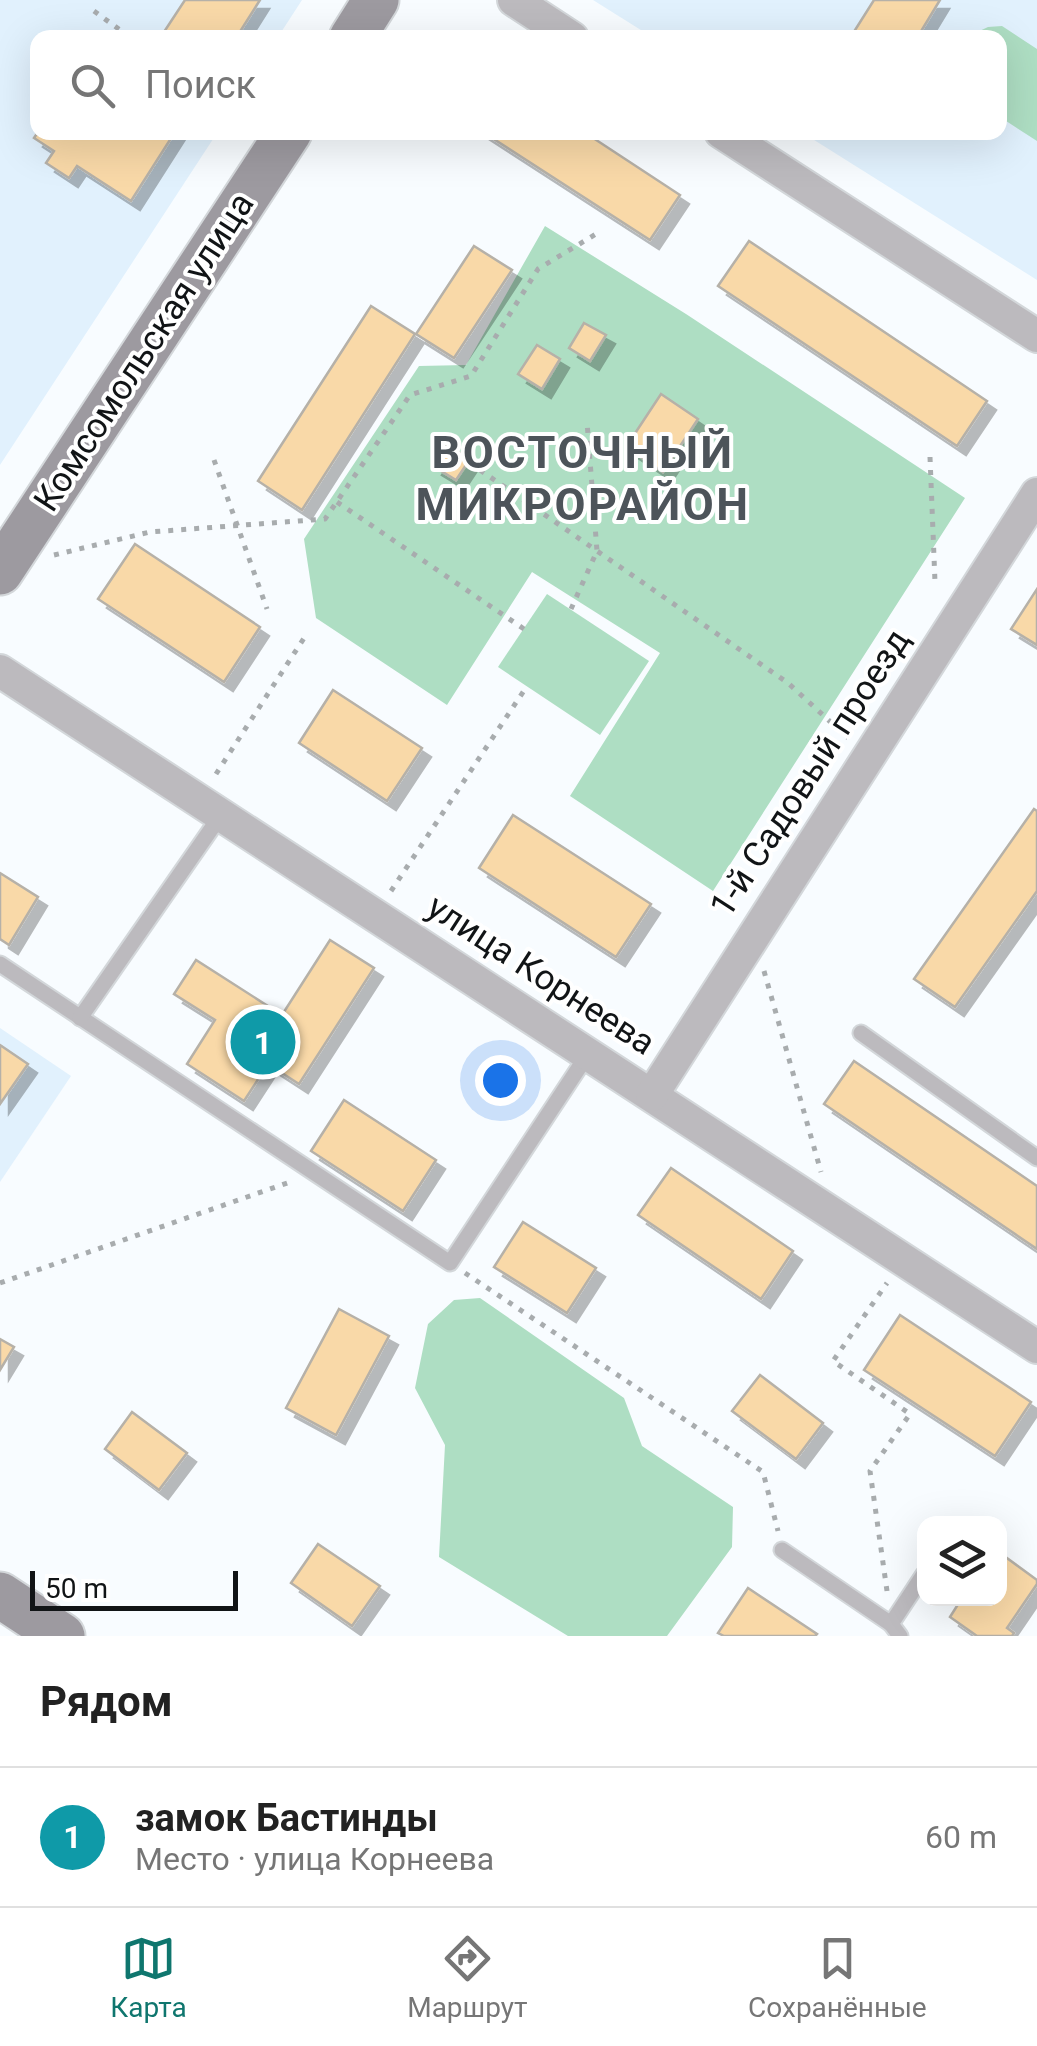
<!DOCTYPE html>
<html lang="ru">
<head>
<meta charset="utf-8">
<style>
  :root { --surface:#fff; --page:#f6f6f6; --text:#222; --muted:#767676; --line:#e0e0e0; --accent:#0f766e }
  body { margin:0; font-family:Roboto,sans-serif; background:var(--page); color:var(--text) }
  .controls { position:absolute; right:30px; bottom:30px; display:grid; overflow:hidden; border-radius:20px; box-shadow:0 10px 40px #0002 }
  .controls button { width:90px; height:90px; display:grid; place-items:center; padding:0; border:0; border-bottom:2px solid var(--line); background:var(--surface); color:var(--text); font:50px sans-serif }
  .scale { position:absolute; left:30px; bottom:25px; width:208px; box-sizing:border-box; padding-left:10px; border:5px solid #111416; border-top:0; font-size:28px; line-height:35px; white-space:nowrap; color:#111416; -webkit-text-stroke:8px #fff; paint-order:stroke }
  .you { position:absolute; left:500px; top:1080px; width:35px; height:35px; margin:-25px; border:8px solid #fff; border-radius:50%; background:#1a73e8; box-shadow:0 0 0 15px #1a73e833 }
  .badge { display:grid; place-items:center; width:65px; height:65px; border-radius:50%; background:var(--accent); color:#fff; font-size:32px; font-weight:700 }
  .pin { position:absolute; translate:-50% -50%; border:5px solid #fff; box-shadow:0 2px 10px #0006 }
  .list { margin:0; padding:0; list-style:none }
  h2 { display:flex; justify-content:space-between; align-items:center; height:130px; margin:0; padding:0 40px; font-size:42px }
  h2 small { font-size:32px; font-weight:400; color:var(--muted) }
  .list li { display:grid; grid-template-columns:65px 1fr auto; gap:30px; align-items:center; box-sizing:border-box; height:140px; padding:0 40px; border-top:2px solid var(--line) }
  .list b { display:block; font-size:38px; white-space:nowrap }
  .list p { margin:0; font-size:32px; white-space:nowrap; color:var(--muted) }
  .list em { font-size:32px; font-style:normal; color:var(--muted) }
  .icon { flex:none; width:55px; height:55px; fill:none; stroke:currentColor; stroke-width:2; stroke-linecap:round; stroke-linejoin:round }
  .map { position:relative; flex:none; width:1037px; height:1636px; overflow:hidden }
  .search { position:absolute; background:var(--surface); box-shadow:0 10px 40px #0002; left:30px; right:30px; top:30px; height:110px; display:flex; align-items:center; gap:25px; box-sizing:border-box; padding:0 35px; border-radius:20px; color:var(--muted); font-size:38px }
  .sheet { height:270px; background:var(--surface) }
  nav { display:flex; justify-content:space-around; align-items:center; box-sizing:border-box; height:140px; border-top:2px solid var(--line); background:var(--surface); font-size:28px; color:var(--muted) }
  nav a { display:grid; justify-items:center; gap:5px }
  nav .on { color:var(--accent) }
  .map>svg:first-child { display:block }
  .built { fill:#e1f1fd }
  .green { fill:#aedec3 }
  .building { fill:#f9d9a8; stroke:#b6b1a8; stroke-width:2.5; filter:url(#shadow) }
  .lines { fill:none; stroke-linecap:round; stroke-linejoin:round }
  .lane-casing { stroke:#d3d7da; stroke-width:19 }
  .street-casing { stroke:#d3d7da; stroke-width:36 }
  .secondary-casing { stroke:#d3d7da; stroke-width:49 }
  .path { stroke:#a8acae; stroke-width:5; stroke-dasharray:5 8; stroke-linecap:butt }
  .lane { stroke:#bcbabe; stroke-width:15 }
  .street { stroke:#bcbabe; stroke-width:32 }
  .secondary { stroke:#9d9aa0; stroke-width:45 }
  .labels { text-anchor:middle; dominant-baseline:central; stroke-width:8; stroke-linejoin:round; paint-order:stroke }
  .street-label { font-size:35px; fill:#111416; stroke:#fff }
  .district-label { font-size:45px; font-weight:bold; letter-spacing:2.5px; fill:#4d545a; stroke:#fff }
</style>
</head>
<body>
<div class="map">
<svg width="1037" height="1636" viewBox="0 0 1037 1636">
  <defs>
    <filter id="shadow"><feDropShadow dx="9" dy="9" stdDeviation="0" flood-color="#0004"/></filter>
  </defs>
  <rect width="100%" height="100%" fill="#f8fcff"/>
  <!-- built -->
  <g class="built">
    <polygon points="0,0 302,0 278,37 38,38 38,132 217,133 0,465"/>
    <polygon points="593,0 1037,0 1037,280 803,133 1000,132 1000,38 652,37"/>
    <polygon points="0,1028 71,1076 0,1182"/>
  </g>
  <!-- green -->
  <g class="green">
    <polygon points="1002,26 1037,49 1037,141 1000,117 1000,38 967,37 988,27"/>
    <polygon points="545,226 686,314 965,498 713,891 570,796 660,653 532,572 447,705 316,618 304,539 419,366 466,365"/>
    <polygon points="547,594 649,661 600,735 498,667"/>
    <polygon points="480,1298 624,1398 642,1446 733,1507 732,1547 667,1636 568,1636 439,1557 445,1445 415,1388 428,1324 454,1300"/>
  </g>
  <!-- building -->
  <g class="building">
    <polygon points="185,0 260,0 236,38 160,38"/>
    <polygon points="874,0 940,0 917,38 850,38"/>
    <polygon points="38,132 175,132 131,201 77,166 69,178 46,163 54,151 34,138"/>
    <polygon points="483,132 584,132 680,195 650,240"/>
    <polygon points="749,241 987,401 957,446 718,286"/>
    <polygon points="474,246 512,270 454,358 416,334"/>
    <polygon points="371,306 415,334 302,510 258,481"/>
    <polygon points="584,323 606,335 590,361 569,348"/>
    <polygon points="537,345 560,359 542,389 518,374"/>
    <polygon points="661,394 698,419 663,472 626,447"/>
    <polygon points="447,445 470,459 456,480 433,466"/>
    <polygon points="135,544 260,627 224,682 98,599"/>
    <polygon points="1037,589 1037,645 1011,629"/>
    <polygon points="333,690 422,748 387,801 299,743"/>
    <polygon points="1034,809 1037,811 1037,891 955,1007 914,979"/>
    <polygon points="513,815 651,904 616,957 479,868"/>
    <polygon points="0,873 38,897 9,945 0,939"/>
    <polygon points="330,940 374,968 299,1084 268,1064 244,1101 187,1064 215,1020 174,994 196,960 282,1015"/>
    <polygon points="0,1045 28,1064 0,1104"/>
    <polygon points="854,1061 1037,1186 1037,1249 824,1104"/>
    <polygon points="344,1100 436,1160 403,1211 311,1151"/>
    <polygon points="671,1168 793,1251 761,1299 638,1215"/>
    <polygon points="523,1222 596,1268 567,1313 494,1267"/>
    <polygon points="339,1309 389,1336 336,1435 286,1408"/>
    <polygon points="900,1315 1031,1402 995,1456 864,1370"/>
    <polygon points="0,1339 14,1347 0,1370"/>
    <polygon points="760,1375 823,1423 796,1459 732,1411"/>
    <polygon points="132,1412 187,1453 159,1490 105,1449"/>
    <polygon points="318,1544 380,1586 352,1626 291,1583"/>
    <polygon points="1000,1553 1037,1580 1037,1584 1007,1628 1014,1633 1012,1636 977,1636 950,1617 962,1598 1000,1598"/>
    <polygon points="748,1588 817,1634 815,1636 724,1636 718,1633"/>
  </g>
  <g class="lines">
    <defs>
      <g id="lane">
        <polyline points="0,964 450,1263 588,1054"/>
        <polyline points="80,1018 221,815"/>
        <polyline points="861,1033 1037,1158"/>
        <polyline points="782,1550 891,1624"/>
        <polyline points="900,1636 891,1624 924,1574"/>
      </g>
      <g id="street">
        <polyline points="514,0 572,38"/>
        <polyline points="721,132 1037,336"/>
        <polyline points="0,671 1037,1347"/>
        <polyline points="652,1095 1037,494"/>
      </g>
      <g id="secondary">
        <polyline points="352,38 376,0"/>
        <polyline points="0,572 289,132"/>
        <polyline points="0,1595 62,1636"/>
      </g>
    </defs>
    <!-- lane casing -->
    <use href="#lane" class="lane-casing"/>
    <!-- street casing -->
    <use href="#street" class="street-casing"/>
    <!-- secondary casing -->
    <use href="#secondary" class="secondary-casing"/>
    <!-- path -->
    <g class="path">
      <polyline points="94,11 131,38"/>
      <polyline points="930,457 935,582"/>
      <polyline points="214,460 267,609"/>
      <polyline points="480,470 788,683 848,738"/>
      <polyline points="337,502 524,629"/>
      <polyline points="54,555 150,532 325,519 410,395 471,376 538,269 596,234"/>
      <polyline points="571,609 597,551 587,422"/>
      <polyline points="216,774 306,635"/>
      <polyline points="391,891 527,686"/>
      <polyline points="764,971 821,1172"/>
      <polyline points="465,1273 763,1472 778,1531"/>
      <polyline points="0,1283 290,1182"/>
      <polyline points="887,1591 870,1471 910,1414 833,1361 887,1283"/>
    </g>
    <!-- lane -->
    <use href="#lane" class="lane"/>
    <!-- street -->
    <use href="#street" class="street"/>
    <!-- secondary -->
    <use href="#secondary" class="secondary"/>
  </g>
  <g class="labels">
    <!-- street labels -->
    <g class="street-label">
      <text transform="translate(144 352) rotate(-57)">Комсомольская улица</text>
      <text transform="translate(810 773) rotate(-57)">1-й Садовый проезд</text>
      <text transform="translate(541 975) rotate(33)">улица Корнеева</text>
    </g>
    <!-- district labels -->
    <g class="district-label">
      <text x="583" y="452">ВОСТОЧНЫЙ<tspan x="583" dy="52">МИКРОРАЙОН</tspan></text>
    </g>
  </g>
</svg>
<div class="controls">
<button><svg class="icon" aria-label="layers" viewBox="0 0 24 24"><path d="M12 4l9 5-9 5-9-5zM3 14l9 5 9-5"/></svg></button>
</div>
<div class="scale">50 m</div>
<div class="you"></div>
<div class="pin badge" style="left:263px;top:1042px;background:#0f9aa8">1</div>
<div class="search"><svg class="icon" aria-label="search" viewBox="0 0 24 24"><circle cx="10" cy="10" r="6"/><path d="M15 15l6 6"/></svg>Поиск</div>
</div>
<section class="sheet">
<h2>Рядом<small></small></h2>
<ul class="list">
<li><span class="badge" style="background:#0f9aa8">1</span><div><b>замок Бастинды</b><p>Место · улица Корнеева</p></div><em>60 m</em></li>
</ul>
</section>
<nav>
<a class="on"><svg class="icon" aria-label="map" viewBox="0 0 24 24"><path d="M3 6l6-2 6 2 6-2v14l-6 2-6-2-6 2zM9 4v14M15 6v14"/></svg>Карта</a>
<a><svg class="icon" aria-label="directions" viewBox="0 0 24 24"><path d="M12 3l9 9-9 9-9-9zM9 14v-3h6M13 9l2 2-2 2"/></svg>Маршрут</a>
<a><svg class="icon" aria-label="saved" viewBox="0 0 24 24"><path d="M7 4h10v16l-5-4-5 4z"/></svg>Сохранённые</a>
</nav>
</body>
</html>
